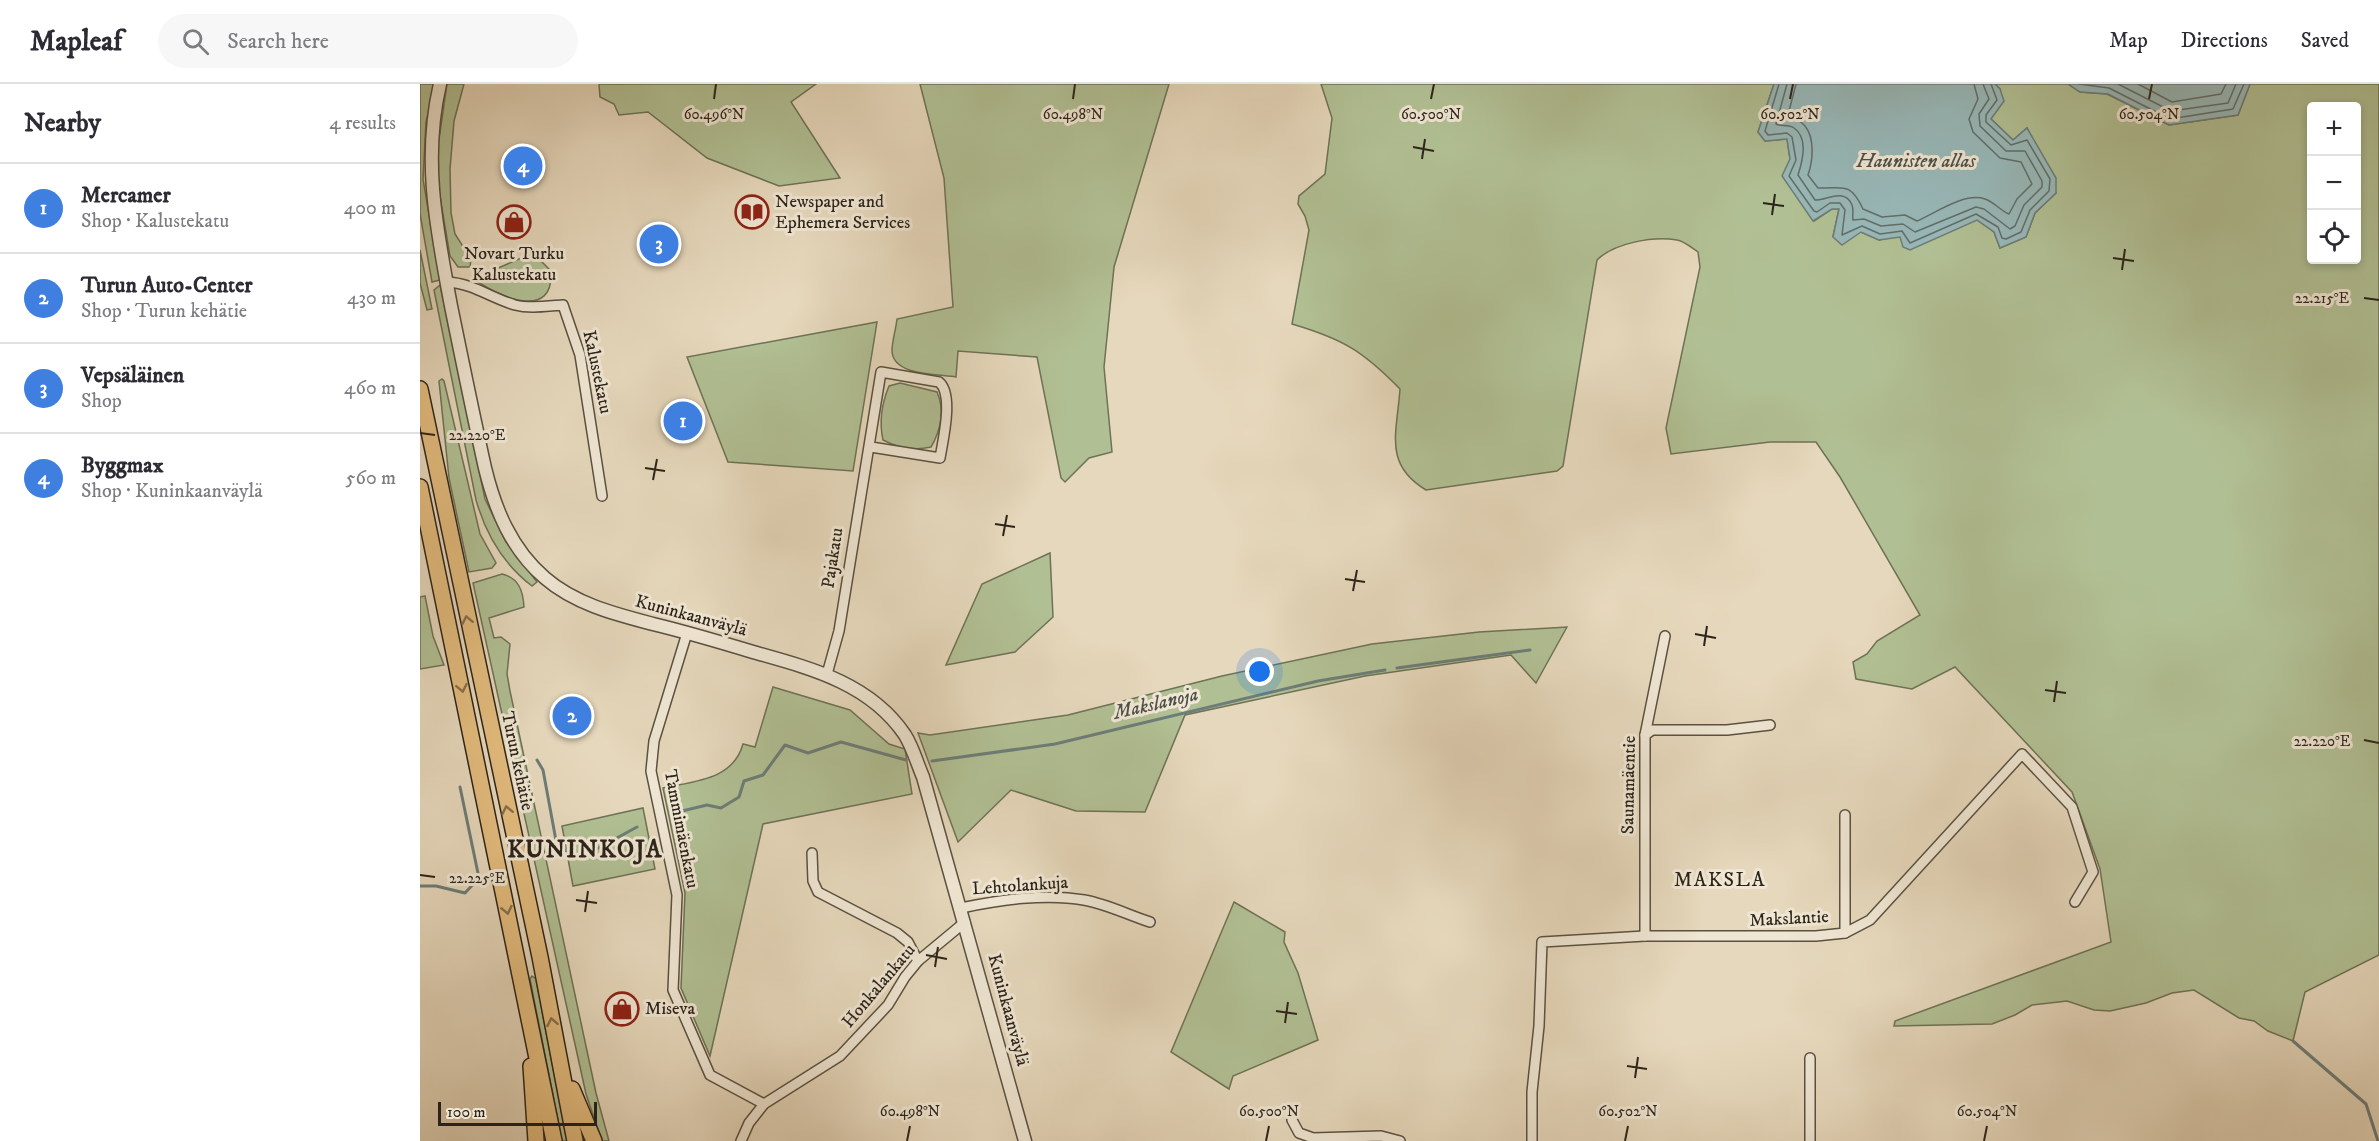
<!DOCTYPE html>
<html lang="en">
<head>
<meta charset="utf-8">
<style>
  :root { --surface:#fff; --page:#f7f7f7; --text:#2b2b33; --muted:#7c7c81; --line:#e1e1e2; --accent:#7c3aed }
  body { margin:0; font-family:"IM FELL DW Pica",serif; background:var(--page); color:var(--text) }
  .controls { position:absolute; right:18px; top:18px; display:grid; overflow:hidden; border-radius:6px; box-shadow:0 3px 9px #0003 }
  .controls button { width:54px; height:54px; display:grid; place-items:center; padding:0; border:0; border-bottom:2px solid var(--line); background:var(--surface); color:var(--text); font:30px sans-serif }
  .scale { position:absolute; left:18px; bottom:15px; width:159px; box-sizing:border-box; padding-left:6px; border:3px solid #2c241a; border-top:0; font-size:16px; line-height:21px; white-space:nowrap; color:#2c241a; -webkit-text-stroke:4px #efe6d3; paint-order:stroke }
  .you { position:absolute; left:840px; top:588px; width:21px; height:21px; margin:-15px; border:4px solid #fff; border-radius:50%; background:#1a73e8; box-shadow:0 0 0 9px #1a73e833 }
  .badge { display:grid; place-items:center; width:39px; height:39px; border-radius:50%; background:var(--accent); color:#fff; font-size:20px; font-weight:700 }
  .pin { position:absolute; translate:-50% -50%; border:3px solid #fff; box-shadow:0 2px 6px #0006 }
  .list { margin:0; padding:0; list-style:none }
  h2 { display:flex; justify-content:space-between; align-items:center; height:78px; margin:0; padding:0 24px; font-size:26px }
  h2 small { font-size:20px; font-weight:400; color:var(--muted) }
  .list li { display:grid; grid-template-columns:39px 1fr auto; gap:18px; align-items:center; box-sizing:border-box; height:90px; padding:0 24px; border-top:2px solid var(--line) }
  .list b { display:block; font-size:22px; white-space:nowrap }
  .list p { margin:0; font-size:20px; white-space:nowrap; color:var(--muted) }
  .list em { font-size:20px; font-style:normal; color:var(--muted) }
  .icon { flex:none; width:33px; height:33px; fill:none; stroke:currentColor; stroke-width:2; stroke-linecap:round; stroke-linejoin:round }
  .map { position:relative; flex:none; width:1959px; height:1057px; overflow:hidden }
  header { display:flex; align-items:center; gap:36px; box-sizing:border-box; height:84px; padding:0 30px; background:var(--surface); border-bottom:2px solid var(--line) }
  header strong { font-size:28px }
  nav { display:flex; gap:33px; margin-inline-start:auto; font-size:21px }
  .search { width:420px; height:54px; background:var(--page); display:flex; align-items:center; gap:15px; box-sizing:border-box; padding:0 21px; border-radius:33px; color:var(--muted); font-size:22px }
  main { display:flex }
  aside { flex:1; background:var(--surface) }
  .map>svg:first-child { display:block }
  .green { fill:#b1c094; stroke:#6e7257; stroke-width:1.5; fill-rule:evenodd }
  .water { fill:#98b8b8; stroke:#6d7d79; stroke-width:1.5 }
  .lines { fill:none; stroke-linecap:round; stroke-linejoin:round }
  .shore { stroke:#626e69; stroke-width:1.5 }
  .stream { stroke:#6d7d79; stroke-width:3 }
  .minor-casing { stroke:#5a5142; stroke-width:12 }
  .tertiary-casing { stroke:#5a5142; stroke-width:15 }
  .trunk-casing { stroke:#2c241a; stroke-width:18 }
  .minor { stroke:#efe6d3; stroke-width:9 }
  .tertiary { stroke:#efe6d3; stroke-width:12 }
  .trunk { stroke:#e3bc7e; stroke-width:15 }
  .oneway { stroke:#88704c }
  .ticks { fill:none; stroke:#2c241a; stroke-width:2 }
  .labels { text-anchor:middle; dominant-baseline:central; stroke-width:6; stroke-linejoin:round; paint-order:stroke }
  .poi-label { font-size:18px; fill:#2c241a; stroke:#efe6d3; text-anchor:start }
  .street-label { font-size:18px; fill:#2c241a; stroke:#efe6d3 }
  .water-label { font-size:20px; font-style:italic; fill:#4c5049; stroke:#efe6d3 }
  .neighbourhood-label { font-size:20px; letter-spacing:1.5px; fill:#2c241a; stroke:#efe6d3 }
  .district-label { font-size:24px; font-weight:bold; letter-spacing:1.5px; fill:#2c241a; stroke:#efe6d3 }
  .ticks-label { font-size:15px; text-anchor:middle; fill:#2c241a; stroke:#efe6d3; stroke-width:6; stroke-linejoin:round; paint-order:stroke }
</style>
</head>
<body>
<header>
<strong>Mapleaf</strong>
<div class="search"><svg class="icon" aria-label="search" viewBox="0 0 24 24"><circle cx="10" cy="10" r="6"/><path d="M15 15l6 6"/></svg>Search here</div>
<nav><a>Map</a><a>Directions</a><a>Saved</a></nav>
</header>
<main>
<aside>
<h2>Nearby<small>4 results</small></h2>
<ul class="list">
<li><span class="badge" style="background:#3f7fe0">1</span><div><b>Mercamer</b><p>Shop · Kalustekatu</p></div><em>400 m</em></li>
<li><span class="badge" style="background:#3f7fe0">2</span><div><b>Turun Auto-Center</b><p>Shop · Turun kehätie</p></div><em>430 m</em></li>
<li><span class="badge" style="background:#3f7fe0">3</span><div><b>Vepsäläinen</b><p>Shop</p></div><em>460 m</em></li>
<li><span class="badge" style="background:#3f7fe0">4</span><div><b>Byggmax</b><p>Shop · Kuninkaanväylä</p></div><em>560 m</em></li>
</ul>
</aside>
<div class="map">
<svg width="1959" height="1057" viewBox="0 0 1959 1057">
  <rect width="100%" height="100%" fill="#e6d8bc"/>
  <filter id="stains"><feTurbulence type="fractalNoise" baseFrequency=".00333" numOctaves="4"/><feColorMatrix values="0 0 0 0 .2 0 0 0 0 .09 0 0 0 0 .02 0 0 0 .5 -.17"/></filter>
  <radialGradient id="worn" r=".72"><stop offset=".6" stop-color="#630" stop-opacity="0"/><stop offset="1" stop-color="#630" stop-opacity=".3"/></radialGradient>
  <!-- green -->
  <g class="green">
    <polygon points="0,0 15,0 6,38 3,95 20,196 12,198 0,130"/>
    <polygon points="27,0 44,0 34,37 30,85 31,129 35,150 51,175 50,183 38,183 30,172 15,83"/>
    <polygon points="179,0 396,0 371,18 420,94 359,102 287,74 228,28 199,31 194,20 180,13"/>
    <path d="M 500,0 L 749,0 L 694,183 L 684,283 L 692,368 L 669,374 L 645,398 L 641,394 L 617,273 L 538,267 L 536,293 C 518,290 473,292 472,267 C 472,257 476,245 477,235 L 533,223 L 524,94 Z"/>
    <path d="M 901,0 L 1354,0 L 1338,48 L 1345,57 L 1367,55 L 1370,75 L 1394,137 L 1412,125 L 1419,125 L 1413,152 L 1441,148 L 1459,156 L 1557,136 L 1574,148 L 1580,164 L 1606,153 L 1615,129 L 1636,109 L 1607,44 L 1593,56 L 1571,35 L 1580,5 L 1575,0 L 1648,0 L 1660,8 L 1687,10 L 1749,41 L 1818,31 L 1830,0 L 1959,0 L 1959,871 L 1885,908 L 1873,957 L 1848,947 L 1834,937 L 1819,934 L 1774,906 L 1752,909 L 1726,919 L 1690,927 L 1674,926 L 1647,917 L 1612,921 L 1595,931 L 1572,940 L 1474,942 L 1475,937 L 1691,858 L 1680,785 L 1652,708 L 1535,583 L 1492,605 L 1436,595 L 1433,578 L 1447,570 L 1457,557 L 1500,531 L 1420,393 L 1396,358 L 1350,358 L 1251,370 L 1246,344 L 1280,183 L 1278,168 C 1272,164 1264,157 1257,156 C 1233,152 1194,159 1177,176 L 1143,382 L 1137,387 L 1006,406 C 963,380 977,349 980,305 C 943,267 923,255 872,240 L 889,146 L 885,132 L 878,120 L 879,112 L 905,90 L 912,34 ZM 1892,22 L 1936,22 L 1936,176 L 1892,176 Z"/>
    <polygon points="0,166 12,225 7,226 0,199"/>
    <path d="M 108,171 L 117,173 L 131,187 C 134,237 81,213 58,198 L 62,191 Z"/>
    <path d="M 20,201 L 65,415 L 86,458 L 117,498 L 112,502 C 83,480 66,451 56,416 L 14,206 Z"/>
    <polygon points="457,238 433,387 308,378 267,273"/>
    <polygon points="22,295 24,297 60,450 76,479 72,484 49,488 29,394 19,297"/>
    <path d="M 480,299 L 517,308 C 525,326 521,346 511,363 C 494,367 478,364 463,356 C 459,338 462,319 469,302 Z"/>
    <polygon points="630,469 633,533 595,568 526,581 562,500"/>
    <path d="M 82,490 C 99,494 103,507 104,523 L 69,534 L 74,554 L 81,553 L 90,560 L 87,590 L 90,607 L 176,1009 L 189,1057 L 182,1057 L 166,1010 L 53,499 Z"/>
    <polygon points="5,512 13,552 24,581 0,585 0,513"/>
    <polygon points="1147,543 1116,599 1091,571 945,592 765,631 725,728 656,727 591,706 538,758 498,649 510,651 648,631 802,592 952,560 1059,548"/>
    <path d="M 353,603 L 430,626 L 469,660 L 485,665 L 492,710 L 343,740 L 290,972 L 261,904 L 265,809 L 243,704 C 275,697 313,696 323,660 L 335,663 Z"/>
    <polygon points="223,724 235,785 153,802 142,742"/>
    <polygon points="814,818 865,848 864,858 878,889 898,956 813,992 809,1005 751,968"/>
    <polygon points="112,892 116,895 147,1057 142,1057 110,895"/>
  </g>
  <!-- water -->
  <g class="water">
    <polygon points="1354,0 1575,0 1580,5 1584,17 1571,35 1593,56 1607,44 1636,94 1636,109 1615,129 1606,153 1580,164 1574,148 1557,136 1490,166 1483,163 1480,153 1459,156 1441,148 1422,161 1413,153 1419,125 1412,125 1393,137 1362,92 1370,75 1367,55 1345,57 1338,48"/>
    <polygon points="1648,0 1830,0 1818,31 1749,41 1688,10 1660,8"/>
  </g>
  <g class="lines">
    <!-- shore -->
    <g class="shore">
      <polyline points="1359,0 1345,47 1348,51 1367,49 1372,53 1376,76 1369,92 1394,127 1397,128 1410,119 1420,119 1425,126 1422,151 1442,142 1460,150 1482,147 1490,159 1556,130 1578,143 1582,154 1586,155 1601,148 1610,126 1629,107 1630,95 1607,56 1591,61 1566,38 1566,31 1577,16 1571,0"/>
      <path d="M 1367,0 L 1356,40 C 1361,43 1368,40 1374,44 C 1389,54 1382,79 1378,91 L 1395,116 C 1406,117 1424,103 1432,121 C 1434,126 1432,131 1433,136 L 1444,135 L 1461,142 L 1483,140 L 1495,148 L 1556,123 L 1564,125 L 1590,145 L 1595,142 L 1604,121 L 1622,103 L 1622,97 L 1605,67 L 1586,67 L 1560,42 L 1559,30 L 1569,15 L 1563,0"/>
      <path d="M 1376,0 L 1368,31 C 1373,34 1380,36 1385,42 C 1395,54 1393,77 1388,91 L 1398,104 C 1423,105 1430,97 1443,125 L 1462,133 L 1485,131 L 1497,137 C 1516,129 1544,108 1565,115 C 1574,118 1581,127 1589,130 L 1597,115 L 1612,100 L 1601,78 L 1580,74 L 1553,48 L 1549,35 L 1558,15 L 1554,0"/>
      <polyline points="1659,0 1689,4 1750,35 1813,25 1824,0"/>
      <polyline points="1698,0 1751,27 1808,19 1816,0"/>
      <polyline points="1718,0 1752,18 1801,10 1806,0"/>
    </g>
    <!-- stream -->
    <g class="stream">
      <polyline points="977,584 1110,566"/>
      <polyline points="117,676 123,686 137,762 160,774 217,743"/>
      <polyline points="512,677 635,660 898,597 965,586"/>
      <polyline points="258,728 287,721 301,724 319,713 324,697 343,691 365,661 388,669 421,658 486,676"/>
      <polyline points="0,802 16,802 45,809 59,794 40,703"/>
      <polyline points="1873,957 1946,1020 1958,1057"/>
    </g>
    <defs>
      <g id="minor">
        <path d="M 27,198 C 52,199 71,214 95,221 C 110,225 127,222 143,221 L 160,271 L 182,412"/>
        <polyline points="267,549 234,657 231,687 257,811 253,906 290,991 344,1020"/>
        <path d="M 407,590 L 419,547 L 461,288 L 519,298 C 534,310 523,356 520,374 L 451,363"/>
        <polyline points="1225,651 1232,646 1307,646 1350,641"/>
        <polyline points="1425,731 1425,849"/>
        <polyline points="392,769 393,797 398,808 477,849 488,858 498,877"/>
        <path d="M 541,824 C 580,816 625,809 664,816 C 687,820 708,831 730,838"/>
        <polyline points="1225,852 1225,651 1245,552"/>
        <polyline points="1390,974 1390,1057"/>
        <polyline points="872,1036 879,1049 893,1054 961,1052 980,1057"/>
        <polyline points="321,1057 329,1039 344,1020 420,972 468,921 485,893 498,877 545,838"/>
        <polyline points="1112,1057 1112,1008 1119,942 1122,858 1225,852 1396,852 1425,849 1450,836 1602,670 1652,723 1673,788 1655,818"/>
      </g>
      <path id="tertiary" d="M 20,0 C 2,76 17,147 31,222 C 42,276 53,330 65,384 C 75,425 91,465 125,494 C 155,520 195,530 233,540 C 266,548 300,558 333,568 C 390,584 450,599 485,651 C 493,664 497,679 503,693 L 605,1057"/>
      <g id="trunk">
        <polyline points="0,305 120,873 155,1057"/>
        <polyline points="0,403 134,1057"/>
        <polyline points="111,982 116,1057"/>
        <polyline points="152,1005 174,1057"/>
      </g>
    </defs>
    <!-- minor casing -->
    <use href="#minor" class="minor-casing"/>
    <!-- tertiary casing -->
    <use href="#tertiary" class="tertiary-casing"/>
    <!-- trunk casing -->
    <use href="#trunk" class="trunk-casing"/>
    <!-- minor -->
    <use href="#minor" class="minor"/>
    <!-- tertiary -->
    <use href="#tertiary" class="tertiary"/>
    <!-- trunk -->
    <use href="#trunk" class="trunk"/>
  </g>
  <!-- one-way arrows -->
  <defs><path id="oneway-chevron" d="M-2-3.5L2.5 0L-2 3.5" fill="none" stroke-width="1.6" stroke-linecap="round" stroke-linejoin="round" transform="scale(1.5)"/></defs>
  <g class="oneway">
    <use href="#oneway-chevron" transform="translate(47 536) rotate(-102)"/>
    <use href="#oneway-chevron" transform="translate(42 604) rotate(79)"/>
    <use href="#oneway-chevron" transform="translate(87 726) rotate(-102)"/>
    <use href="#oneway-chevron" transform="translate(87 826) rotate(78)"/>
    <use href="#oneway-chevron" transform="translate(132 938) rotate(-101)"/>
  </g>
  <!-- ticks -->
  <path class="ticks" d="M 294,15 L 296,0M 653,15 L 655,0M 1011,15 L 1014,0M 1370,15 L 1373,0M 1729,15 L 1732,0M 993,63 L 1014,67M 1002,75 L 1005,55M 1343,119 L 1364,122M 1352,131 L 1355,110M 1693,174 L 1714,177M 1702,186 L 1705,165M 1944,214 L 1959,216M 0,349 L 15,351M 225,384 L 245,387M 233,396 L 237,375M 575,440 L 595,443M 583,452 L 587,431M 925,495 L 945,498M 933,507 L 937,486M 1275,550 L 1296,554M 1284,562 L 1287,542M 1625,606 L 1646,609M 1634,618 L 1637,597M 1944,656 L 1959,659M 0,791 L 15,793M 156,816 L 177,819M 165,828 L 168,807M 506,871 L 527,875M 515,883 L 518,863M 856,927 L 877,930M 865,939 L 868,918M 1207,982 L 1227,985M 1215,994 L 1218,973M 487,1057 L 490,1042M 846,1057 L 849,1042M 1205,1057 L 1208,1042M 1564,1057 L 1567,1042"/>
  <!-- icons -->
  <defs>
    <symbol id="library-ring" viewBox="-11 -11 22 22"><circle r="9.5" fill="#efe6d3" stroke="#8f2418" stroke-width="1.5"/><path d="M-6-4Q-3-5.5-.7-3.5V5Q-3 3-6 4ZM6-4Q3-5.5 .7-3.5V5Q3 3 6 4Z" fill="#8f2418"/></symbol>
    <symbol id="shop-ring" viewBox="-11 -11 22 22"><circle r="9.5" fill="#efe6d3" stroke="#8f2418" stroke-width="1.5"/><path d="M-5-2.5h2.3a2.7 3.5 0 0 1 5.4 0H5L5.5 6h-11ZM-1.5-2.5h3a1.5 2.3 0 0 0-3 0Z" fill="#8f2418"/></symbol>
  </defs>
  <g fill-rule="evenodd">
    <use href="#library-ring" x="313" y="109" width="38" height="38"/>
    <use href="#shop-ring" x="75" y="119" width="38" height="38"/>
    <use href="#shop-ring" x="183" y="906" width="38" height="38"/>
  </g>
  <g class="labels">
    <!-- poi labels -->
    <g class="poi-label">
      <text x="355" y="118">Newspaper and<tspan x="355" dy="21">Ephemera Services</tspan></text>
      <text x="94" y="170" text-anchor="middle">Novart Turku<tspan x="94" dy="21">Kalustekatu</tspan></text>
      <text x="225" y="925">Miseva</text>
    </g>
    <!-- street labels -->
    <g class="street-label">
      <text transform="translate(177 288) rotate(78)">Kalustekatu</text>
      <text transform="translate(413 474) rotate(-81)">Pajakatu</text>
      <text transform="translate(271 532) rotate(15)">Kuninkaanväylä</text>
      <text transform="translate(97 677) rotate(78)">Turun kehätie</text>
      <text transform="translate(1209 701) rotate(-89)">Saunamäentie</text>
      <text transform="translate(261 745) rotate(79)">Tammimäenkatu</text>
      <text transform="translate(600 802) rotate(-4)">Lehtolankuja</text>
      <text transform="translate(1369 835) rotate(-3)">Makslantie</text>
      <text transform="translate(459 902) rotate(-50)">Honkalankatu</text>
      <text transform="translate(588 926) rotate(75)">Kuninkaanväylä</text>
    </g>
    <!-- water labels -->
    <g class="water-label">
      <text x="1496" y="77">Haunisten allas</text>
      <text transform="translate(736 620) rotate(-13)">Makslanoja</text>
    </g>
    <!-- neighbourhood labels -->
    <g class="neighbourhood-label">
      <text x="1300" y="796">MAKSLA</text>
    </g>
    <!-- district labels -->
    <g class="district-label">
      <text x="165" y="766">KUNINKOJA</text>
    </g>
  </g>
  <g class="ticks-label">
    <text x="294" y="35">60.496°N</text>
    <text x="653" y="35">60.498°N</text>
    <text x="1011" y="35">60.500°N</text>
    <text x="1729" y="35">60.504°N</text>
    <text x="1370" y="35">60.502°N</text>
    <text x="1902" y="219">22.215°E</text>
    <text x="57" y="356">22.220°E</text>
    <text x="1902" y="662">22.220°E</text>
    <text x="57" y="799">22.225°E</text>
    <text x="490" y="1032">60.498°N</text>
    <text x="849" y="1032">60.500°N</text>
    <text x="1208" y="1032">60.502°N</text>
    <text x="1567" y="1032">60.504°N</text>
  </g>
  <rect width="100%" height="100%" filter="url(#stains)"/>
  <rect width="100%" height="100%" fill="url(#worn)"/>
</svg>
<div class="controls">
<button>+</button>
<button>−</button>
<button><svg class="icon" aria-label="locate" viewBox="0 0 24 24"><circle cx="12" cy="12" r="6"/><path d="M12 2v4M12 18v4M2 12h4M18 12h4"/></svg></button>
</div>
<div class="scale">100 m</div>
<div class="you"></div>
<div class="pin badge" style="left:263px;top:337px;background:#3f7fe0">1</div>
<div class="pin badge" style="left:152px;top:632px;background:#3f7fe0">2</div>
<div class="pin badge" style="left:239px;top:160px;background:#3f7fe0">3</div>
<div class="pin badge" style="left:103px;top:82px;background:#3f7fe0">4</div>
</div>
</main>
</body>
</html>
